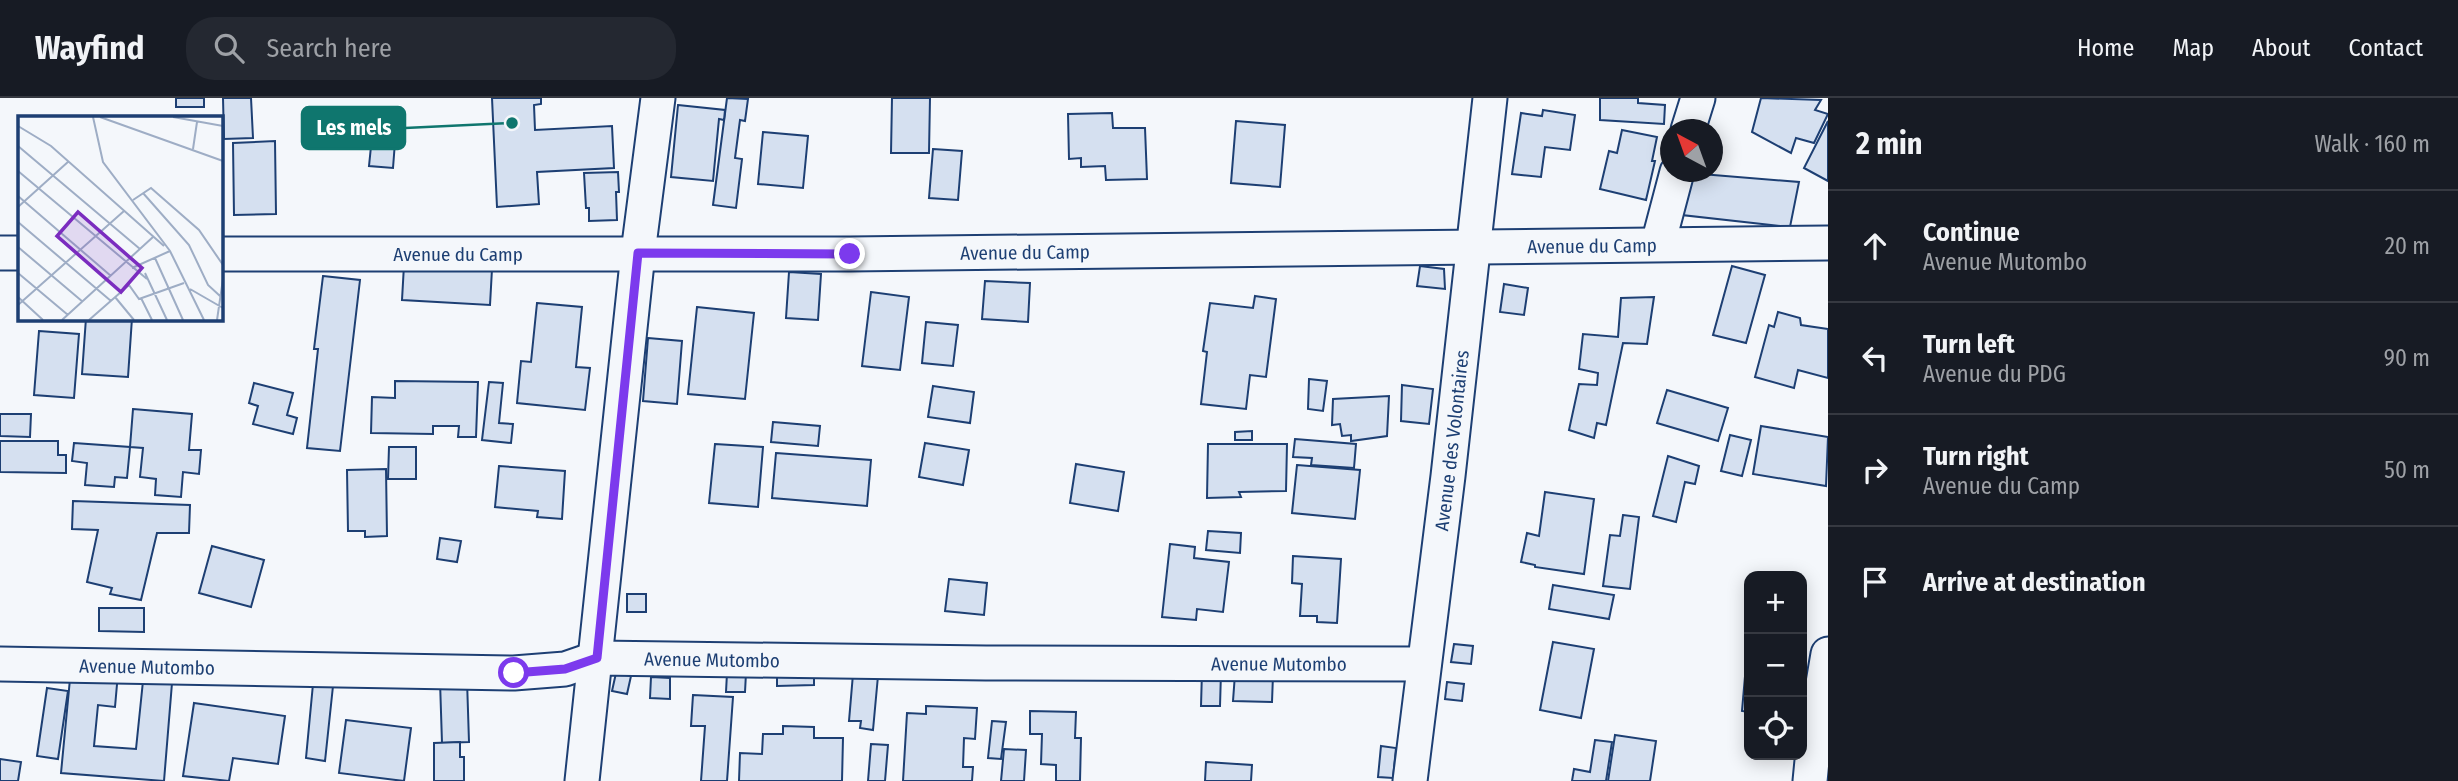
<!DOCTYPE html>
<html lang="en">
<head>
<meta charset="utf-8">
<style>
  :root { --surface:#171b24; --page:#242831; --text:#f1f3f6; --muted:#9ea1a6; --line:#363941 }
  body { margin:0; font-family:"Fira Sans Condensed",sans-serif; background:var(--page); color:var(--text) }
  .controls { position:absolute; right:21px; bottom:21px; display:grid; overflow:hidden; border-radius:14px; box-shadow:0 4px 18px #0003 }
  .controls button { width:63px; height:63px; display:grid; place-items:center; padding:0; border:0; border-bottom:2px solid var(--line); background:var(--surface); color:var(--text); font:35px sans-serif }
  .compass { position:absolute; left:1660px; top:21px; width:63px; height:63px; border-radius:50%; background:var(--surface); box-shadow:0 4px 18px #0003; rotate:319deg }
  .stop { position:absolute; width:21px; height:21px; margin:-16px; border:5px solid #7c3aed; border-radius:50%; background:#fff }
  .stop.end { background:#7c3aed; border-color:#fff; box-shadow:0 2px 7px #0008 }
  .list { margin:0; padding:0; list-style:none }
  h2 { display:flex; justify-content:space-between; align-items:center; height:91px; margin:0; padding:0 28px; font-size:30px }
  h2 small { font-size:23px; font-weight:400; color:var(--muted) }
  .list li { display:grid; grid-template-columns:46px 1fr auto; gap:21px; align-items:center; box-sizing:border-box; height:112px; padding:0 28px; border-top:2px solid var(--line) }
  .list b { display:block; font-size:26px; white-space:nowrap }
  .list p { margin:0; font-size:23px; white-space:nowrap; color:var(--muted) }
  .list em { font-size:23px; font-style:normal; color:var(--muted) }
  .icon { flex:none; width:38px; height:38px; fill:none; stroke:currentColor; stroke-width:2; stroke-linecap:round; stroke-linejoin:round }
  .map { position:relative; flex:none; width:1828px; height:683px; overflow:hidden }
  header { display:flex; align-items:center; gap:42px; box-sizing:border-box; height:98px; padding:0 35px; background:var(--surface); border-bottom:2px solid var(--line) }
  header strong { font-size:33px }
  nav { display:flex; gap:38px; margin-inline-start:auto; font-size:24px }
  .search { width:490px; height:63px; background:var(--page); display:flex; align-items:center; gap:18px; box-sizing:border-box; padding:0 24px; border-radius:28px; color:var(--muted); font-size:26px }
  main { display:flex }
  aside { flex:1; background:var(--surface) }
  .map>svg:first-child { display:block }
  .building { fill:#d5e0f0; stroke:#1d3f73; stroke-width:2 }
  .lines { fill:none; stroke-linecap:round; stroke-linejoin:round }
  .minor-casing { stroke:#1d3f73; stroke-width:37 }
  .minor { stroke:#f4f7fb; stroke-width:33 }
  .route { stroke:#7c3aed; stroke-width:9 }
  .labels { text-anchor:middle; dominant-baseline:central; stroke-width:5; stroke-linejoin:round; paint-order:stroke }
  .street-label { font-size:19px; fill:#1d3f73; stroke:#f4f7fb }
  .inset-road { fill:none; stroke:#9eadc5; stroke-width:2 }
  .view { fill:#7b2cbf; fill-opacity:0.15; stroke:#7b2cbf; stroke-width:3.5 }
  .inset-edge { fill:none; stroke:#1d3f73; stroke-width:3.5 }
  .leader { fill:none; stroke:#0f766e; stroke-width:2.5 }
  .callout-dot { fill:#0f766e; stroke:#f4f7fb; stroke-width:2.5 }
  .callout { fill:#0f766e; stroke:#0f766e; stroke-width:2.5 }
  .callout-label { font-size:21px; text-anchor:middle; font-weight:bold; fill:#fff }
</style>
</head>
<body>
<header>
<strong>Wayfind</strong>
<div class="search"><svg class="icon" aria-label="search" viewBox="0 0 24 24"><circle cx="10" cy="10" r="6"/><path d="M15 15l6 6"/></svg>Search here</div>
<nav><a>Home</a><a>Map</a><a>About</a><a>Contact</a></nav>
</header>
<main>
<div class="map">
<svg width="1828" height="683" viewBox="0 0 1828 683">
  <rect width="100%" height="100%" fill="#f4f7fb"/>
  <!-- building -->
  <g class="building">
    <rect x="176" y="0" width="28" height="9"/>
    <polygon points="223,0 251,0 253,40 224,41"/>
    <polygon points="492,0 541,0 541,6 534,7 535,32 612,28 614,70 537,74 539,106 497,109"/>
    <polygon points="727,0 748,1 745,23 740,22 735,60 742,61 736,110 713,107"/>
    <polygon points="892,0 930,0 929,55 891,55"/>
    <polygon points="1600,0 1638,0 1638,5 1665,7 1664,26 1600,22"/>
    <polygon points="1761,0 1821,2 1815,12 1828,16 1814,45 1796,40 1791,55 1752,34"/>
    <polygon points="678,7 725,12 724,22 719,21 713,83 671,79"/>
    <polygon points="1543,12 1575,17 1570,52 1545,49 1541,79 1512,76 1521,15 1542,18"/>
    <polygon points="1112,15 1113,30 1145,30 1147,81 1106,82 1105,68 1081,69 1081,60 1069,61 1068,16"/>
    <polygon points="1236,23 1285,27 1280,89 1231,85"/>
    <polygon points="1828,23 1828,83 1804,70"/>
    <polygon points="373,29 396,31 393,70 369,68"/>
    <polygon points="1622,32 1657,39 1652,63 1655,63 1646,102 1600,91 1609,53 1617,55"/>
    <polygon points="763,34 808,38 803,90 758,86"/>
    <polygon points="275,43 276,116 234,117 233,45"/>
    <polygon points="933,51 962,53 958,102 929,100"/>
    <polygon points="618,74 619,94 616,94 617,122 589,123 589,110 586,110 584,75"/>
    <polygon points="1689,75 1799,84 1790,129 1682,117"/>
    <polygon points="404,167 492,171 490,207 402,202"/>
    <polygon points="1420,168 1444,171 1445,191 1417,188"/>
    <polygon points="1732,168 1765,177 1746,245 1713,237"/>
    <polygon points="789,174 821,176 818,222 786,220"/>
    <polygon points="323,178 360,182 340,353 307,350 318,251 314,251"/>
    <polygon points="985,183 1030,185 1028,224 982,221"/>
    <polygon points="1504,186 1528,190 1524,217 1500,214"/>
    <polygon points="871,194 909,199 900,272 862,268"/>
    <polygon points="1255,198 1276,201 1266,279 1250,277 1246,311 1201,306 1207,254 1203,253 1210,205 1253,210"/>
    <polygon points="1654,199 1647,246 1623,245 1606,327 1597,325 1594,340 1569,332 1579,286 1597,287 1598,275 1579,271 1583,236 1618,239 1621,200"/>
    <polygon points="537,205 582,209 576,269 590,270 585,312 517,305 521,263 531,264"/>
    <polygon points="697,209 754,215 745,301 688,296"/>
    <polygon points="1778,214 1800,220 1801,227 1828,231 1828,280 1798,272 1794,290 1755,279 1769,227 1774,229"/>
    <polygon points="86,220 132,220 128,279 82,276"/>
    <polygon points="926,224 958,227 953,268 922,265"/>
    <polygon points="39,233 79,236 74,300 34,297"/>
    <polygon points="648,240 682,243 677,306 643,303"/>
    <polygon points="1309,281 1327,283 1323,313 1308,311"/>
    <polygon points="395,283 478,284 476,339 458,339 459,328 433,328 433,336 371,335 372,299 395,300"/>
    <polygon points="489,284 503,285 499,325 513,326 511,345 482,342"/>
    <polygon points="254,285 293,295 287,317 297,320 293,336 253,326 258,308 249,305"/>
    <polygon points="1402,287 1433,291 1429,326 1401,323"/>
    <polygon points="933,288 974,294 970,325 928,319"/>
    <polygon points="1667,292 1728,310 1718,343 1657,325"/>
    <polygon points="1389,298 1387,338 1351,343 1351,337 1342,338 1340,326 1332,327 1333,301"/>
    <polygon points="133,311 192,316 189,352 201,352 199,376 183,374 181,399 155,397 156,381 140,379 143,350 130,349"/>
    <polygon points="0,316 31,316 30,339 0,338"/>
    <polygon points="773,324 820,328 818,348 771,344"/>
    <polygon points="1761,328 1828,339 1826,388 1753,376"/>
    <polygon points="1252,333 1252,342 1235,342 1235,334"/>
    <polygon points="1730,337 1751,342 1742,378 1721,373"/>
    <polygon points="1295,341 1356,346 1354,370 1311,367 1312,360 1293,359"/>
    <polygon points="0,343 58,343 58,357 66,357 66,375 0,374"/>
    <polygon points="74,345 130,349 127,380 115,379 114,389 85,387 87,365 72,363"/>
    <polygon points="925,345 969,352 963,387 919,379"/>
    <polygon points="715,346 763,349 758,409 709,405"/>
    <polygon points="1208,346 1287,346 1286,393 1239,394 1241,399 1207,400"/>
    <polygon points="389,349 416,349 416,381 388,381"/>
    <polygon points="776,355 871,362 867,408 772,400"/>
    <polygon points="1668,358 1699,368 1695,386 1685,384 1676,424 1653,418"/>
    <polygon points="1076,366 1124,374 1118,413 1070,405"/>
    <polygon points="1297,367 1360,372 1355,421 1292,415"/>
    <polygon points="499,368 565,373 562,421 537,419 538,413 495,409"/>
    <polygon points="386,371 387,438 365,439 365,433 348,433 347,372"/>
    <polygon points="1545,394 1594,401 1584,476 1535,469 1535,467 1521,464 1527,435 1539,438"/>
    <polygon points="73,403 190,407 189,435 157,435 141,502 110,496 112,490 87,484 98,432 72,431"/>
    <polygon points="1623,417 1639,419 1630,491 1603,488 1610,437 1620,438"/>
    <polygon points="1208,433 1241,435 1240,455 1206,452"/>
    <polygon points="440,440 461,443 457,464 437,461"/>
    <polygon points="1170,446 1195,449 1194,460 1229,464 1223,514 1197,511 1196,522 1162,519"/>
    <polygon points="212,448 264,462 251,509 199,495"/>
    <polygon points="1293,458 1341,461 1337,525 1317,524 1317,518 1300,518 1302,486 1292,485"/>
    <polygon points="949,481 987,485 984,517 945,513"/>
    <polygon points="1553,487 1614,497 1609,521 1549,511"/>
    <rect x="627" y="496" width="19" height="18"/>
    <polygon points="99,510 144,510 144,534 99,533"/>
    <polygon points="1553,544 1594,551 1581,620 1540,612"/>
    <polygon points="1748,544 1749,544 1749,614 1742,613"/>
    <polygon points="1454,546 1473,548 1471,566 1451,564"/>
    <polygon points="814,566 814,587 777,588 777,567"/>
    <polygon points="879,567 873,632 860,630 861,623 849,623 853,576"/>
    <polygon points="1202,573 1221,574 1220,608 1201,608"/>
    <polygon points="118,575 115,609 98,607 94,648 136,651 143,583 172,585 164,683 61,675 70,581"/>
    <polygon points="616,575 631,578 627,596 612,593"/>
    <polygon points="727,575 746,575 745,594 726,594"/>
    <polygon points="1235,576 1273,577 1272,604 1233,603"/>
    <polygon points="651,579 670,580 670,601 650,600"/>
    <polygon points="467,582 469,644 442,645 440,583"/>
    <polygon points="1447,584 1464,586 1462,603 1445,601"/>
    <polygon points="313,586 333,588 325,663 306,660"/>
    <polygon points="47,590 68,593 58,661 37,658"/>
    <polygon points="693,597 733,599 727,683 701,683 705,628 691,628"/>
    <polygon points="194,605 285,618 278,666 233,660 229,683 183,678"/>
    <polygon points="926,608 977,610 975,641 964,640 963,669 973,669 972,683 903,683 907,615 926,616"/>
    <polygon points="1030,613 1076,614 1075,640 1081,640 1080,683 1056,683 1056,667 1041,666 1042,636 1030,636"/>
    <polygon points="346,622 411,630 404,683 339,675"/>
    <polygon points="992,623 1006,624 1001,661 988,660"/>
    <polygon points="783,628 814,629 814,640 843,640 842,683 739,683 740,655 762,656 763,636 783,636"/>
    <polygon points="1615,637 1656,643 1650,683 1608,683"/>
    <polygon points="1595,642 1612,644 1606,683 1572,683 1574,671 1590,674"/>
    <polygon points="460,644 460,659 464,659 464,683 434,683 434,645"/>
    <polygon points="871,646 888,647 885,683 868,683"/>
    <polygon points="1381,648 1396,650 1393,680 1378,679"/>
    <polygon points="1004,651 1026,652 1024,683 1001,683"/>
    <polygon points="0,661 21,664 18,683 0,683"/>
    <polygon points="1206,664 1252,667 1251,683 1205,683"/>
  </g>
  <g class="lines">
    <defs>
      <g id="minor">
        <polyline points="1688,32 1698,0"/>
        <polyline points="1658,146 1677,74"/>
        <polyline points="0,155 19,155"/>
        <path id="s1" d="M 220,156 L 850,156 L 1828,145"/>
        <path id="s2" d="M 0,566 L 514,575 L 565,571 L 597,560 L 986,565 L 1424,566"/>
        <polyline points="582,683 638,155 658,0"/>
        <path id="s3" d="M 1410,683 L 1448,378 L 1490,0"/>
        <polyline points="1810,683 1815,632 1828,556"/>
      </g>
    </defs>
    <!-- minor casing -->
    <use href="#minor" class="minor-casing"/>
    <!-- minor -->
    <use href="#minor" class="minor"/>
  </g>
  <g class="lines">
    <!-- route -->
    <polyline class="route" points="514,575 565,571 597,560 638,155 850,156"/>
  </g>
  <g class="labels">
    <!-- street labels -->
    <g class="street-label">
      <text stroke="none"><textPath href="#s1" startOffset="1372">Avenue du Camp</textPath></text>
      <text stroke="none"><textPath href="#s1" startOffset="805">Avenue du Camp</textPath></text>
      <text stroke="none"><textPath href="#s1" startOffset="238">Avenue du Camp</textPath></text>
      <text stroke="none"><textPath href="#s3" startOffset="343">Avenue des Volontaires</textPath></text>
      <text stroke="none"><textPath href="#s2" startOffset="714">Avenue Mutombo</textPath></text>
      <text stroke="none"><textPath href="#s2" startOffset="1281">Avenue Mutombo</textPath></text>
      <text stroke="none"><textPath href="#s2" startOffset="147">Avenue Mutombo</textPath></text>
    </g>
  </g>
  <!-- overview -->
  <g transform="translate(18 18)">
    <rect width="205" height="205" fill="#f4f7fb"/>
    <path class="inset-road" d="M 75,1 L 85,46 L 152,135 L 186,204M 82,1 L 205,45M 155,1 L 205,10M 0,10 L 33,30 L 146,130M 0,30 L 122,133M 175,33 L 179,6M 0,55 L 129,163M 125,77 L 171,129 L 190,169 L 202,180M 0,80 L 93,160M 115,84 L 133,72 L 181,114 L 205,149M 0,91 L 51,45M 0,106 L 93,185M 0,131 L 65,186M 137,142 L 165,204M 114,152 L 152,135M 0,157 L 50,199M 127,157 L 149,204M 172,173 L 205,192M 0,181 L 25,204M 97,181 L 116,204M 123,182 L 134,204M 0,189 L 106,95M 44,204 L 135,121M 71,204 L 111,169 L 121,183 L 166,167M 199,204 L 205,163"/>
    <path class="view" d="M 60,96 L 124,152 L 103,176 L 39,120 Z"/>
    <rect width="205" height="205" class="inset-edge"/>
  </g>
  <!-- callouts -->
  <path class="leader" d="M512 25L405 30"/>
  <circle class="callout-dot" cx="512" cy="25" r="7"/>
  <rect class="callout" x="302" y="9" width="103" height="42" rx="7"/>
  <g class="callout-label">
    <text x="354" y="37">Les mels</text>
  </g>
</svg>
<div class="controls">
<button>+</button>
<button>−</button>
<button><svg class="icon" aria-label="locate" viewBox="0 0 24 24"><circle cx="12" cy="12" r="6"/><path d="M12 2v4M12 18v4M2 12h4M18 12h4"/></svg></button>
</div>
<svg class="compass" viewBox="-18 -18 36 36"><path d="M0-13l5 13h-10z" fill="#e53935"/><path d="M0 13l5-13h-10z" fill="#9ea1a6"/></svg>
<div class="stop" style="left:514px;top:575px"></div>
<div class="stop end" style="left:850px;top:156px"></div>
</div>
<aside>
<h2>2 min<small>Walk · 160 m</small></h2>
<ul class="list">
<li><svg class="icon" aria-label="ahead" viewBox="0 0 24 24"><path d="M12 20V5M6 11l6-6 6 6"/></svg><div><b>Continue</b><p>Avenue Mutombo</p></div><em>20 m</em></li>
<li><svg class="icon" aria-label="left" viewBox="0 0 24 24"><path d="M17 20v-9H6M10 6l-5 5 5 5"/></svg><div><b>Turn left</b><p>Avenue du PDG</p></div><em>90 m</em></li>
<li><svg class="icon" aria-label="right" viewBox="0 0 24 24"><path d="M7 20v-9h11M14 6l5 5-5 5"/></svg><div><b>Turn right</b><p>Avenue du Camp</p></div><em>50 m</em></li>
<li><svg class="icon" aria-label="arrive" viewBox="0 0 24 24"><path d="M6 21V4h12l-3 4 3 4H6"/></svg><div><b>Arrive at destination</b></div></li>
</ul>
</aside>
</main>
</body>
</html>
